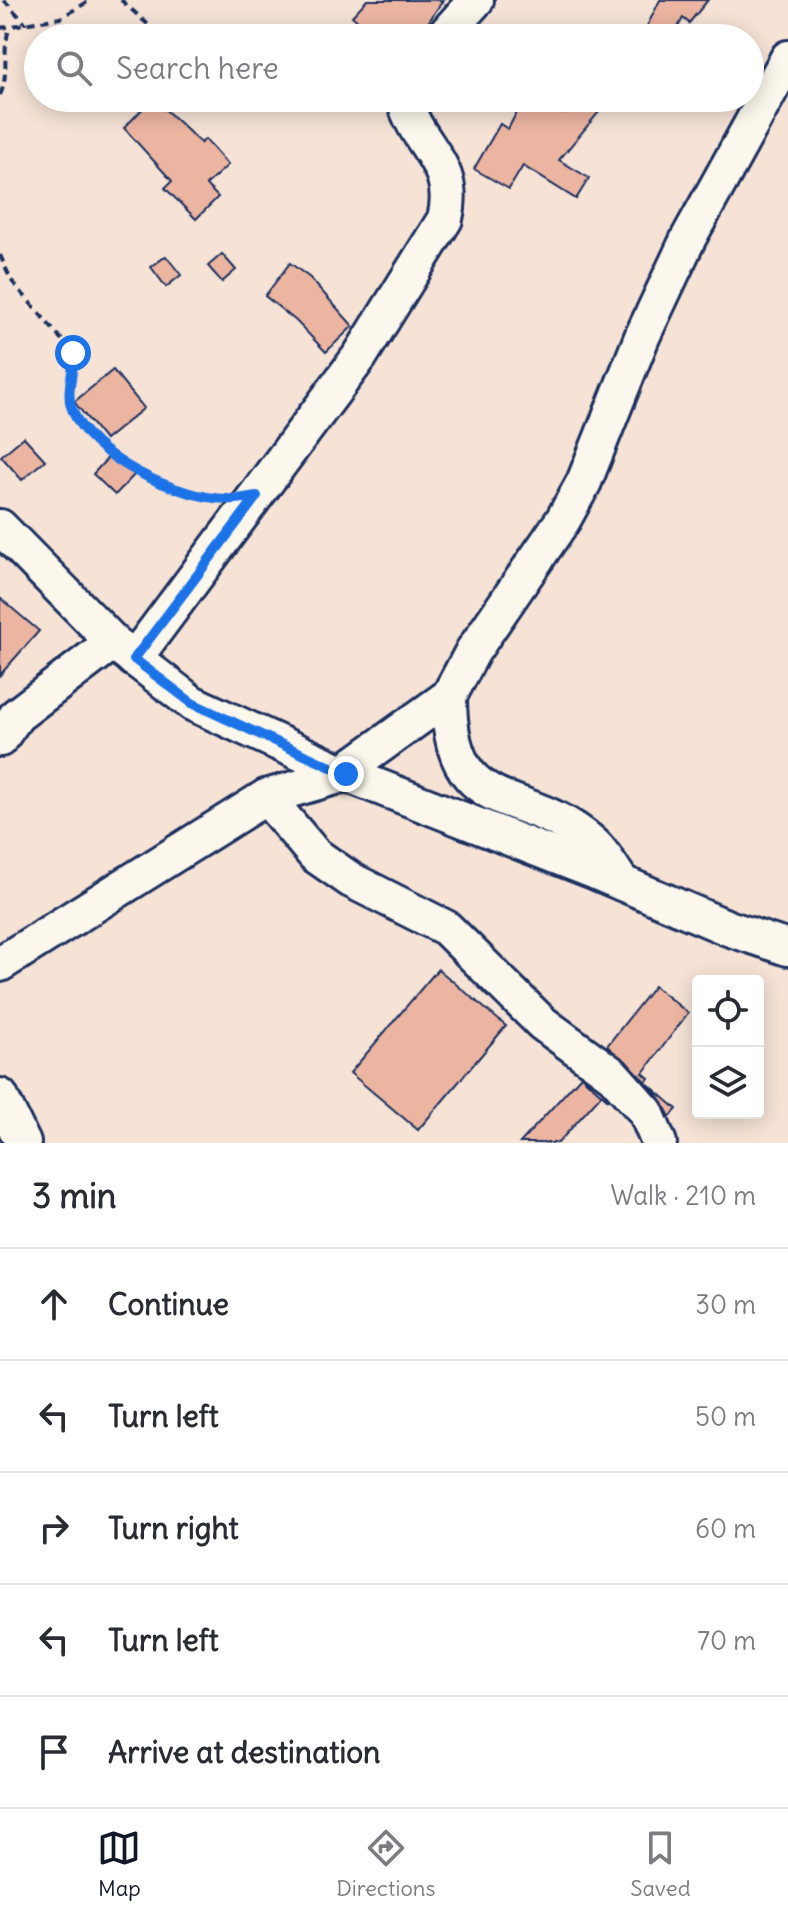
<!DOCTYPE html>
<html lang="en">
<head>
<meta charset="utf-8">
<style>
  :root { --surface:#fff; --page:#f7f7f7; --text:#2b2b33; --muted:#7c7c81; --line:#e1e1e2; --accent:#111827 }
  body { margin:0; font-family:Delius,sans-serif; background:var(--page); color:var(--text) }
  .controls { position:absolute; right:24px; bottom:24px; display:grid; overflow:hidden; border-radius:8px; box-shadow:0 4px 20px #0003 }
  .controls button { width:72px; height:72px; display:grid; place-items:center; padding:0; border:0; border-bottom:2px solid var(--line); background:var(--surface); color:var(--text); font:40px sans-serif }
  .stop { position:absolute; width:24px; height:24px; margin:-18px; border:6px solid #1a73e8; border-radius:50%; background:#fff }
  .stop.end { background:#1a73e8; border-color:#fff; box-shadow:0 2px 8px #0008 }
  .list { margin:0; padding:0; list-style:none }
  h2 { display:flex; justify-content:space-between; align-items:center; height:104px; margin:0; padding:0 32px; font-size:34px }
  h2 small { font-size:26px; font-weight:400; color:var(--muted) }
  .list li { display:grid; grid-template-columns:52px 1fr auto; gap:24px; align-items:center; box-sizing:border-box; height:112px; padding:0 32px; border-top:2px solid var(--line) }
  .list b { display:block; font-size:30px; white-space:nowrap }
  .list em { font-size:26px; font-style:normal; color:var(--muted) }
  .icon { flex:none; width:44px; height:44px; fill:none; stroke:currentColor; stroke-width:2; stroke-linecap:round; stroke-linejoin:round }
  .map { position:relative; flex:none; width:788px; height:1143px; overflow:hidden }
  .search { position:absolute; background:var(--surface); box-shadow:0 4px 20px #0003; left:24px; right:24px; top:24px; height:88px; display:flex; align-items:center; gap:20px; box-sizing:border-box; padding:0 28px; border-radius:44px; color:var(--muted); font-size:30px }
  .sheet { height:664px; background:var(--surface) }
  nav { display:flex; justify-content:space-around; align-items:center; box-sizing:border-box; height:112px; border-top:2px solid var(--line); background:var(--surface); font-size:22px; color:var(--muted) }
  nav a { display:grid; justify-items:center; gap:4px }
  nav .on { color:var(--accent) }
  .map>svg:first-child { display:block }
  .building { fill:#ecb5a2; stroke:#1b2f5e; stroke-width:2 }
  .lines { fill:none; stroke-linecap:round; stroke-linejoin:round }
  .minor-casing { stroke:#1b2f5e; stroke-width:40 }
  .path { stroke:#1b2f5e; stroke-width:4; stroke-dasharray:8 6; stroke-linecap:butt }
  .minor { stroke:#fbf7ec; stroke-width:34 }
  .route { stroke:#1a73e8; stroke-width:10 }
</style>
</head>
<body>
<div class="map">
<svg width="788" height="1143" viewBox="0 0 788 1143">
  <rect width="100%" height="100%" fill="#f6e3d6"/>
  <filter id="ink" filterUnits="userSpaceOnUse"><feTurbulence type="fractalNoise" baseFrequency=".0125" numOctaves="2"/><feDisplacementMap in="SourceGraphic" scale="16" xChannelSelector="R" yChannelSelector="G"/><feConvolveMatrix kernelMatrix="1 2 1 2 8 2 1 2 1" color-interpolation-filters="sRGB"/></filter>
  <g filter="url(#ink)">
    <!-- building -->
    <g class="building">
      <polygon points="367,0 443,0 418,38 377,38 352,16"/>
      <polygon points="660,0 708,0 689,23 683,18 672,38 641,38"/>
      <polygon points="153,98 201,143 205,139 228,165 206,185 218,197 196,219 165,188 172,181 124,128"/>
      <polygon points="524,98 533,98 563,114 577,98 594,98 604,106 559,160 589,178 576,199 523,166 509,189 474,169 500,124 508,129"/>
      <polygon points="222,254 236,270 222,282 208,266"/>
      <polygon points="166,256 181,275 166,287 151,267"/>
      <polygon points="290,263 310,278 353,326 326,352 296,321 265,296"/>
      <polygon points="113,370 144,408 105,440 74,402"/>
      <polygon points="24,437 45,460 22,480 1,456"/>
      <polygon points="113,452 136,473 115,495 93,474"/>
      <polygon points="0,598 39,631 0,675"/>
      <polygon points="438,969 506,1026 418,1130 350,1073"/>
      <polygon points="654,986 688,1013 643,1073 649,1078 646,1082 607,1046"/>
      <polygon points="581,1076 608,1100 602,1094 558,1143 520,1143"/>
      <polygon points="647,1083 677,1109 670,1117 661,1099"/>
    </g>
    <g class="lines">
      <defs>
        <g id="minor">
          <polyline points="442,38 476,0"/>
          <polyline points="0,527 113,642 192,703 346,774 596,872 728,928 788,948"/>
          <path d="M 134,659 L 360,356 L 445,219 C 459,162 416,147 404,98"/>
          <path d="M 449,696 C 449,822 523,782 592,843 C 604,853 613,870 622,883"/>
          <polyline points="0,739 17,715 113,642"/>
          <polyline points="342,773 449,696 473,651 563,520 584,482 642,337 689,237 788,58"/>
          <polyline points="266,797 315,855 351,880 446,928 542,1023 613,1075 646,1112 659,1143"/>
          <polyline points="0,964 266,797 346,774"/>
          <polyline points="0,1096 23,1143"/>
        </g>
      </defs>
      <!-- minor casing -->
      <use href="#minor" class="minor-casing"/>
      <!-- path -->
      <g class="path">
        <polyline points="4,0 26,24"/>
        <polyline points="121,0 163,38"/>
        <polyline points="0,28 60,18 91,0"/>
        <polyline points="247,38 266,38"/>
        <path d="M 0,95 C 10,74 1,49 10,27"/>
        <path d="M 0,255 L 11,280 L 73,353 C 75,371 65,392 72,409 C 91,459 169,489 217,499"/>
      </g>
      <!-- minor -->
      <use href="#minor" class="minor"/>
    </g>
  </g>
  <g class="lines" filter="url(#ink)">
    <!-- route -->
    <path class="route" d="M 73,353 C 75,371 65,391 72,409 C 89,457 177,498 227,499 C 237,500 247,497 257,496 L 134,659 L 192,703 L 346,774"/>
  </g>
</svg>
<div class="controls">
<button><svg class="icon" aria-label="locate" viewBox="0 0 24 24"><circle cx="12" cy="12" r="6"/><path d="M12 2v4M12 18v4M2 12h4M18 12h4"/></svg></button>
<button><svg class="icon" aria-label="layers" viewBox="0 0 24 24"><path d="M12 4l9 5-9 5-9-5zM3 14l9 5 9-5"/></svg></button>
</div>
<div class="stop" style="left:73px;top:353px"></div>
<div class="stop end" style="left:346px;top:774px"></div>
<div class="search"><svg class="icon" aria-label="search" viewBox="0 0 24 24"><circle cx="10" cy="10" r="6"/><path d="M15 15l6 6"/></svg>Search here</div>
</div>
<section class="sheet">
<h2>3 min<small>Walk · 210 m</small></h2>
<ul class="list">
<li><svg class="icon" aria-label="ahead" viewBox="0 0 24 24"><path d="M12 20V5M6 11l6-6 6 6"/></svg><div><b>Continue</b></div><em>30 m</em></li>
<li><svg class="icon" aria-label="left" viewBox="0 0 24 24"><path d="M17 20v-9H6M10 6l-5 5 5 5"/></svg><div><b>Turn left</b></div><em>50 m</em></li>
<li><svg class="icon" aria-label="right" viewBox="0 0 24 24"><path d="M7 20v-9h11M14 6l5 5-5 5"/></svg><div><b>Turn right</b></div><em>60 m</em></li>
<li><svg class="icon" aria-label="left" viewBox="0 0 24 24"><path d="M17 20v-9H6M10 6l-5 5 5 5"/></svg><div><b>Turn left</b></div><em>70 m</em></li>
<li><svg class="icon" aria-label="arrive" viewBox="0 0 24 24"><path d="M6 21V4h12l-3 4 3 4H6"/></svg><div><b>Arrive at destination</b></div></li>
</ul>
</section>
<nav>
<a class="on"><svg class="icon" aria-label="map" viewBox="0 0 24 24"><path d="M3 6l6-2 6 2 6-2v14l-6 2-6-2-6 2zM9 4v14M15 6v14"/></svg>Map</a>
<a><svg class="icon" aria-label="directions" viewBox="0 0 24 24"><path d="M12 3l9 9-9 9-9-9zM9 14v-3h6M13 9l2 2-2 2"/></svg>Directions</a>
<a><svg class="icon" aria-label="saved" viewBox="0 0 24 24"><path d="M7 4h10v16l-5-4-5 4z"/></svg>Saved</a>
</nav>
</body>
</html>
